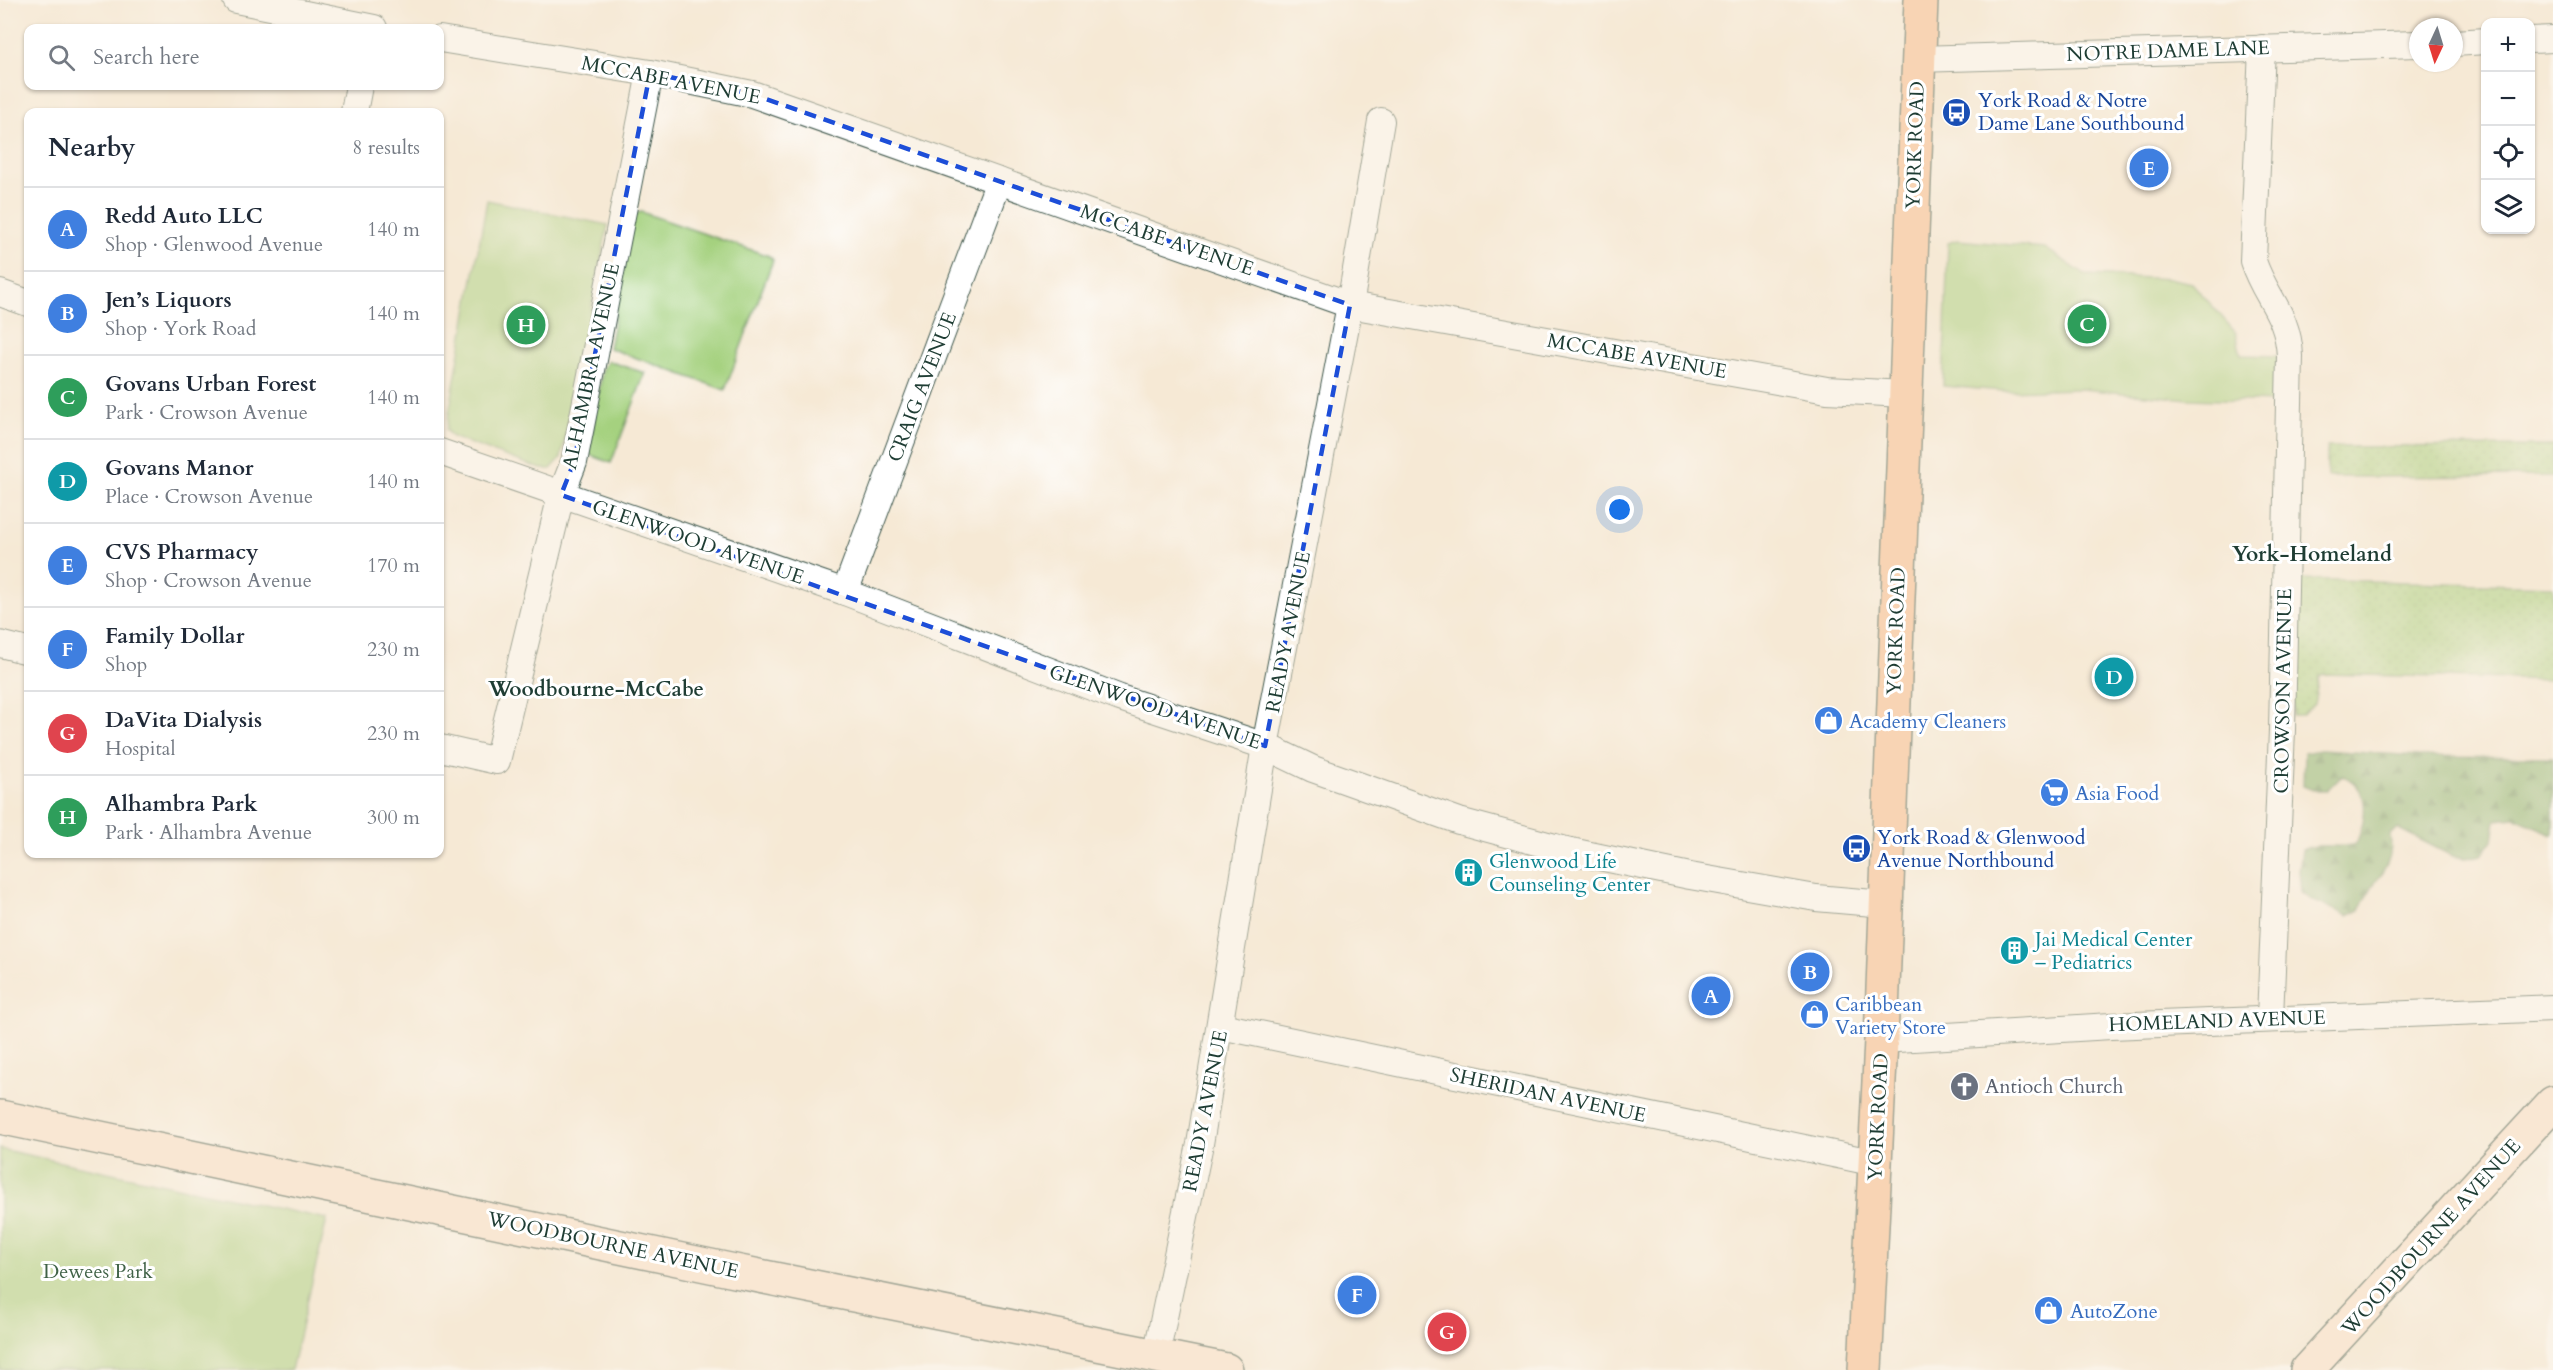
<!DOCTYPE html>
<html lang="en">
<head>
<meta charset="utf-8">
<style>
  :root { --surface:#fff; --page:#f2f2f3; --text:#1f2937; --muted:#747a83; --line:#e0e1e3; --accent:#1f6fb2 }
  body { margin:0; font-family:Cardo,serif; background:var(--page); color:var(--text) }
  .controls { position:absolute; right:18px; top:18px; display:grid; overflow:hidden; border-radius:12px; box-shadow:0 2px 4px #0004 }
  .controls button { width:54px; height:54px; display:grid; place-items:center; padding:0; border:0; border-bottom:2px solid var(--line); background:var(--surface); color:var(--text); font:30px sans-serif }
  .compass { position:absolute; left:2409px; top:18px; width:54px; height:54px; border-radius:50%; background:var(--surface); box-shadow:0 2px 4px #0004; rotate:184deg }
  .you { position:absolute; left:1620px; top:510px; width:21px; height:21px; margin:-15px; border:4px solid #fff; border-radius:50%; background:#1a73e8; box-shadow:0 0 0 9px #1a73e833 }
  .badge { display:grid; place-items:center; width:39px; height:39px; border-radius:50%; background:var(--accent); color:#fff; font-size:20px; font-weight:700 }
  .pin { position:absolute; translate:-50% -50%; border:3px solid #fff; box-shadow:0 2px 6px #0006 }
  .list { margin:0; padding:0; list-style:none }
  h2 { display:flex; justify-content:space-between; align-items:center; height:78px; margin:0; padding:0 24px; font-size:26px }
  h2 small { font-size:20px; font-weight:400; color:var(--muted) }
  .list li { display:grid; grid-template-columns:39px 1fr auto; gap:18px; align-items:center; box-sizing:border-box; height:84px; padding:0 24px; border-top:2px solid var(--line) }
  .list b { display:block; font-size:22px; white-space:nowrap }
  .list p { margin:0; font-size:20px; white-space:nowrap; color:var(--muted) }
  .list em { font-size:20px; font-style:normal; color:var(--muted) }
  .icon { flex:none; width:33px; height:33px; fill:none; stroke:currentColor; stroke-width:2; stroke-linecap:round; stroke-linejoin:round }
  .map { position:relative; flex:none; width:2553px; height:1370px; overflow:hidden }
  .search { position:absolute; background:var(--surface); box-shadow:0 2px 4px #0004; left:24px; top:24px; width:420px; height:66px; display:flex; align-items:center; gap:15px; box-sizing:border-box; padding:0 21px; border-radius:12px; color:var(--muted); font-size:22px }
  .panel { position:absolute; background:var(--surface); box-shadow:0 2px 4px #0004; left:24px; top:108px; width:420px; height:750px; border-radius:12px }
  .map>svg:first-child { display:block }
  .grass { fill:url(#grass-dots); stroke:#62875a; stroke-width:1.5 }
  .forest { fill:url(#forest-firs); stroke:#527851; stroke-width:1.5 }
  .park { fill:#a5d17f; stroke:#62875a; stroke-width:1.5 }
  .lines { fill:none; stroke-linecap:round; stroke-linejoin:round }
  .street-casing { stroke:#3f574c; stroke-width:28 }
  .secondary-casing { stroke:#3f574c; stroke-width:36 }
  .primary-casing { stroke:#3f574c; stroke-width:36 }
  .street { stroke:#fff; stroke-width:26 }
  .secondary { stroke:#fde4d1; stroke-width:33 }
  .primary { stroke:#fabb8c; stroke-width:33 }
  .marked { fill:none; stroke:#1d4ed8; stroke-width:4.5; stroke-dasharray:12 8; stroke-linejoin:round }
  .labels { text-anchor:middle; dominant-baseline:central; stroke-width:6; stroke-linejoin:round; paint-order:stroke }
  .street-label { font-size:20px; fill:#1f3d34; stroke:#fff }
  .transit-label { font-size:20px; fill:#164399; stroke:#fff; text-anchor:start }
  .shop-label { font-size:20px; fill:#366cbe; stroke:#fff; text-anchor:start }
  .culture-label { font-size:20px; fill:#0d838f; stroke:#fff; text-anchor:start }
  .worship-label { font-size:20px; fill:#5b616d; stroke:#fff; text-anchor:start }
  .park-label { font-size:20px; fill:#406247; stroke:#fff }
  .neighbourhood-label { font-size:21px; font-weight:bold; fill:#1f3d34; stroke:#fff }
</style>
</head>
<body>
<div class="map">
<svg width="2553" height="1370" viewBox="0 0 2553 1370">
  <defs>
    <pattern id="grass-dots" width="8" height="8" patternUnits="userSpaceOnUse" patternTransform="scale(1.5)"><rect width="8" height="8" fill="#a5d17f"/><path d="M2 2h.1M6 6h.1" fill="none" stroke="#8eb46e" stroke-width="1.8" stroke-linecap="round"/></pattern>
    <pattern id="forest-firs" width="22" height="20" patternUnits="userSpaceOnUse" patternTransform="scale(1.5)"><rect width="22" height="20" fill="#84b36e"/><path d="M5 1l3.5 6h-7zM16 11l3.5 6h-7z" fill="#6b935b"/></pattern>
  </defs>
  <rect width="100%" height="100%" fill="#fff"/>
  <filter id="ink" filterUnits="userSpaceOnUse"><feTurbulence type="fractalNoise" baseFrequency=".0167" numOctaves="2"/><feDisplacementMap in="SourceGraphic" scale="12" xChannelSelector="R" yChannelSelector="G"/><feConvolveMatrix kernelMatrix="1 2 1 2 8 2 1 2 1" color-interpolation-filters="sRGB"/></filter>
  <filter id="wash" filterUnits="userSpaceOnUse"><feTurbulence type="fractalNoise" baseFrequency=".008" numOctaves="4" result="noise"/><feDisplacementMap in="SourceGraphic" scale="24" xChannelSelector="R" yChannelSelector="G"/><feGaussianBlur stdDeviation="1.35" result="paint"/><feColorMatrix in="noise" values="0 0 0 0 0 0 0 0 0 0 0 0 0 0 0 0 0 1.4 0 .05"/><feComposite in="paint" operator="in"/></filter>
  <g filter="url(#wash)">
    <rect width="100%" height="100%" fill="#f6e9d5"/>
    <!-- grass -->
    <g class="grass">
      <polygon points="2553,446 2553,476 2327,477 2327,447"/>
      <polygon points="2297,579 2553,586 2553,680 2323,674 2319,676 2314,704 2302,715 2293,715"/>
    </g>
    <!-- forest -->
    <path class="forest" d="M 2320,750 L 2419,756 L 2553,757 L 2553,834 L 2515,818 L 2496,820 L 2493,840 L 2482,855 L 2466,858 L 2452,856 L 2397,828 L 2390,835 C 2396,870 2370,880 2360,910 L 2348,916 C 2332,907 2314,904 2301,893 L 2299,870 L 2302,850 C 2319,841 2338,850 2356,844 C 2367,818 2372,789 2342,775 L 2327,790 L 2313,790 L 2303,786 L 2304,753 Z"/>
    <!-- park -->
    <g class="park">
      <polygon points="487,200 608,225 561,458 551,469 541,469 452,437 446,430"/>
      <polygon points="641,212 769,256 773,260 725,390 609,348 634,214"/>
      <polygon points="1957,240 2045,248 2085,275 2173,279 2192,283 2236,333 2241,355 2277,356 2275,402 2189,399 2081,389 2004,391 1943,386 1948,243"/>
      <polygon points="608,361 645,373 611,463 588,454 603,368"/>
      <polygon points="0,1149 327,1219 291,1370 0,1370"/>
    </g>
  </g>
  <g filter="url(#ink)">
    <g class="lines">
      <defs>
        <g id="street">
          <polyline points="236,0 374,28"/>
          <polyline points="440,39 650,73 752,94 1350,305 1827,390 1905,394"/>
          <polyline points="2530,40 2553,39"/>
          <polyline points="2454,43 2486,41"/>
          <path d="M 2262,48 L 2253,261 C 2265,298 2288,313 2290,356 L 2282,730 L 2270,1018"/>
          <polyline points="1918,59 2418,44"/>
          <polyline points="354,112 359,86"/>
          <polyline points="0,293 28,303"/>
          <polyline points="440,452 845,592 1120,698 1265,746 1313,769 1459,821 1566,850 1690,876 1816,898 1885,904"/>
          <polyline points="845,592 999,181"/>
          <polyline points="0,644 28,651"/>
          <polyline points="440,748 497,761 561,495 574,462 650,73"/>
          <polyline points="1221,1026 1876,1163"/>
          <polyline points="1881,1040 2111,1026 2553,1008"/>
          <polyline points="1156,1356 1200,1144 1265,746 1350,305 1381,121"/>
        </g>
        <g id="secondary">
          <polyline points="0,1117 725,1269 1226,1370"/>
          <polyline points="2307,1370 2553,1103"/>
        </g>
        <polyline id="primary" points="1865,1370 1881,1040 1921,0"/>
      </defs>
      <!-- street casing -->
      <use href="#street" class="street-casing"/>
      <!-- secondary casing -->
      <use href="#secondary" class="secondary-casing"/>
      <!-- primary casing -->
      <use href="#primary" class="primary-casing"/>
      <!-- street -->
      <use href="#street" class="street"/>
      <!-- secondary -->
      <use href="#secondary" class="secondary"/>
      <!-- primary -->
      <use href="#primary" class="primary"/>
    </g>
  </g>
  <!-- marked area -->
  <path d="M0 0H2553V1370H0ZM 650,73 L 752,94 L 1350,305 L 1265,746 L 561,495 L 574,462 Z" fill="#f6e9d5" fill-opacity=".55" fill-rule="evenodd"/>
  <path class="marked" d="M 650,73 L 752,94 L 1350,305 L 1265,746 L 561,495 L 574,462 Z"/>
  <!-- icons -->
  <defs>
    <symbol id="bus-disc" viewBox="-11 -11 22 22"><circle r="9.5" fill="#1a4fb4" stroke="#fff"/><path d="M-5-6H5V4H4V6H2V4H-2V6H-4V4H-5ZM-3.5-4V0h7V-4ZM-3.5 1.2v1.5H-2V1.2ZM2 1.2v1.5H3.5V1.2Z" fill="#fff"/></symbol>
    <symbol id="shop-disc" viewBox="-11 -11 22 22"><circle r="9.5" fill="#3f7fe0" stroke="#fff"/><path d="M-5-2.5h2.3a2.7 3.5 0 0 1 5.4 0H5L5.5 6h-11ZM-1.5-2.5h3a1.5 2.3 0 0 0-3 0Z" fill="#fff"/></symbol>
    <symbol id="supermarket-disc" viewBox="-11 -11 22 22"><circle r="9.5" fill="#3f7fe0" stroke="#fff"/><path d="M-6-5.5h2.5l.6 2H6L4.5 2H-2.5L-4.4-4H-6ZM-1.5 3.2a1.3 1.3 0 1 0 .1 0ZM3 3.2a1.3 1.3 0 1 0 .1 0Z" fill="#fff"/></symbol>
    <symbol id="building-disc" viewBox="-11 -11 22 22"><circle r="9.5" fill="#0f9aa8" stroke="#fff"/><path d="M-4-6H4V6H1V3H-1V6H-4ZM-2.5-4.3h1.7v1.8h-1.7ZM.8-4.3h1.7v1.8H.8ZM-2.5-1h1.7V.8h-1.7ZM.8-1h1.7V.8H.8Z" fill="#fff"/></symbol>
    <symbol id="church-disc" viewBox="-11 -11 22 22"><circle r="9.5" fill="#6b7280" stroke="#fff"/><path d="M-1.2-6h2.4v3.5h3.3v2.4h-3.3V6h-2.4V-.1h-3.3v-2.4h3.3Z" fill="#fff"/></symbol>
  </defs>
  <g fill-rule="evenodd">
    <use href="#bus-disc" x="1940" y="96" width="33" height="33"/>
    <use href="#shop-disc" x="1812" y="704" width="33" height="33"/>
    <use href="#supermarket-disc" x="2038" y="776" width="33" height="33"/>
    <use href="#bus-disc" x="1840" y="832" width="33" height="33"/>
    <use href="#building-disc" x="1452" y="856" width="33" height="33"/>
    <use href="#building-disc" x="1998" y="934" width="33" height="33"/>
    <use href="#shop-disc" x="1798" y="998" width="33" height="33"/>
    <use href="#church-disc" x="1948" y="1070" width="33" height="33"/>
    <use href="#shop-disc" x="2032" y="1294" width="33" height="33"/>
  </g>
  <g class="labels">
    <!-- street labels -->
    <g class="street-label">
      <text transform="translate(2168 51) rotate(-2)">NOTRE DAME LANE</text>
      <text transform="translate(671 80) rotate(11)">MCCABE AVENUE</text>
      <text transform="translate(1915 145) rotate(-88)">YORK ROAD</text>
      <text transform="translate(1167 240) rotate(19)">MCCABE AVENUE</text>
      <text transform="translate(1637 356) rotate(10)">MCCABE AVENUE</text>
      <text transform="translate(591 366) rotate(-78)">ALHAMBRA AVENUE</text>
      <text transform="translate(922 387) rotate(-69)">CRAIG AVENUE</text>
      <text transform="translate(698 542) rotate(19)">GLENWOOD AVENUE</text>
      <text transform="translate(1896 631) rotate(-88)">YORK ROAD</text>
      <text transform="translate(1288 632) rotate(-79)">READY AVENUE</text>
      <text transform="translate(2283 691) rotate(-89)">CROWSON AVENUE</text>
      <text transform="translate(1155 707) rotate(19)">GLENWOOD AVENUE</text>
      <text transform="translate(2217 1021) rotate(-2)">HOMELAND AVENUE</text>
      <text transform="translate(1548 1095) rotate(12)">SHERIDAN AVENUE</text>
      <text transform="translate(1205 1111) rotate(-79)">READY AVENUE</text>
      <text transform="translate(1878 1117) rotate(-87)">YORK ROAD</text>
      <text transform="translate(2431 1237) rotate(-48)">WOODBOURNE AVENUE</text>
      <text transform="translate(613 1245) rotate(12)">WOODBOURNE AVENUE</text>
    </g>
    <!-- transit labels -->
    <g class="transit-label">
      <text x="1978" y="100">York Road &amp; Notre<tspan x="1978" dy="23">Dame Lane Southbound</tspan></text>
      <text x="1877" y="837">York Road &amp; Glenwood<tspan x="1877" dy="23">Avenue Northbound</tspan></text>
    </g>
    <!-- shop labels -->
    <g class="shop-label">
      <text x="1849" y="721">Academy Cleaners</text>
      <text x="2075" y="793">Asia Food</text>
      <text x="1835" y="1004">Caribbean<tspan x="1835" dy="23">Variety Store</tspan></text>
      <text x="2070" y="1311">AutoZone</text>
    </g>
    <!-- culture labels -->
    <g class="culture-label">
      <text x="1489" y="861">Glenwood Life<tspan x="1489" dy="23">Counseling Center</tspan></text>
      <text x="2035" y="939">Jai Medical Center<tspan x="2035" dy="23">– Pediatrics</tspan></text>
    </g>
    <!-- worship labels -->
    <g class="worship-label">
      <text x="1985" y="1086">Antioch Church</text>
    </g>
    <!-- park labels -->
    <g class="park-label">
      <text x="98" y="1271">Dewees Park</text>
    </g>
    <!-- neighbourhood labels -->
    <g class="neighbourhood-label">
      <text x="2312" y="554">York-Homeland</text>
      <text x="596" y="689">Woodbourne-McCabe</text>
    </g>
  </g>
</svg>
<div class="controls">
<button>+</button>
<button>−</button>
<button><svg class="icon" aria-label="locate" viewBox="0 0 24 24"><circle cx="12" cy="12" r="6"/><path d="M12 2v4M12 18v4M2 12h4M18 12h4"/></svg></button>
<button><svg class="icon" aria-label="layers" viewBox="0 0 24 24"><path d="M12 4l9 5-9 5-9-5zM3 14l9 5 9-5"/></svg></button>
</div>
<svg class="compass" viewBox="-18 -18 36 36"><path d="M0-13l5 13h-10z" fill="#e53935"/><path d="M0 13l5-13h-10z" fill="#747a83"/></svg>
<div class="you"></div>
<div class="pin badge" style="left:1711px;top:996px;background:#3f7fe0">A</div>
<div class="pin badge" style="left:1810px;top:972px;background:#3f7fe0">B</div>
<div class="pin badge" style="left:2087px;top:324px;background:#2e9e5b">C</div>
<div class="pin badge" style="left:2114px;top:677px;background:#0f9aa8">D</div>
<div class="pin badge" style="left:2149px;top:168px;background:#3f7fe0">E</div>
<div class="pin badge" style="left:1357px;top:1295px;background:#3f7fe0">F</div>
<div class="pin badge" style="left:1447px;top:1332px;background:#e0444e">G</div>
<div class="pin badge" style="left:526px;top:325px;background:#2e9e5b">H</div>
<div class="search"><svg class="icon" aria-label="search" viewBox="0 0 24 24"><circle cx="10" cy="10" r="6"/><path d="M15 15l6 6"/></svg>Search here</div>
<section class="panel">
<h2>Nearby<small>8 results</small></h2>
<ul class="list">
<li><span class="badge" style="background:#3f7fe0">A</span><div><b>Redd Auto LLC</b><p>Shop · Glenwood Avenue</p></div><em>140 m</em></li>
<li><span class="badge" style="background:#3f7fe0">B</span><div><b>Jen’s Liquors</b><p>Shop · York Road</p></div><em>140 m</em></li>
<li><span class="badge" style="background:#2e9e5b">C</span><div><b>Govans Urban Forest</b><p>Park · Crowson Avenue</p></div><em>140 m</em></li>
<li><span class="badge" style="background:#0f9aa8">D</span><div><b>Govans Manor</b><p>Place · Crowson Avenue</p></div><em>140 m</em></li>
<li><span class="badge" style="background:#3f7fe0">E</span><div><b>CVS Pharmacy</b><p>Shop · Crowson Avenue</p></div><em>170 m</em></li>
<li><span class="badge" style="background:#3f7fe0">F</span><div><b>Family Dollar</b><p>Shop</p></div><em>230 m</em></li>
<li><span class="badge" style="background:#e0444e">G</span><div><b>DaVita Dialysis</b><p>Hospital</p></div><em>230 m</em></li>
<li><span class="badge" style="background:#2e9e5b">H</span><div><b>Alhambra Park</b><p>Park · Alhambra Avenue</p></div><em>300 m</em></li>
</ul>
</section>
</div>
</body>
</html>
